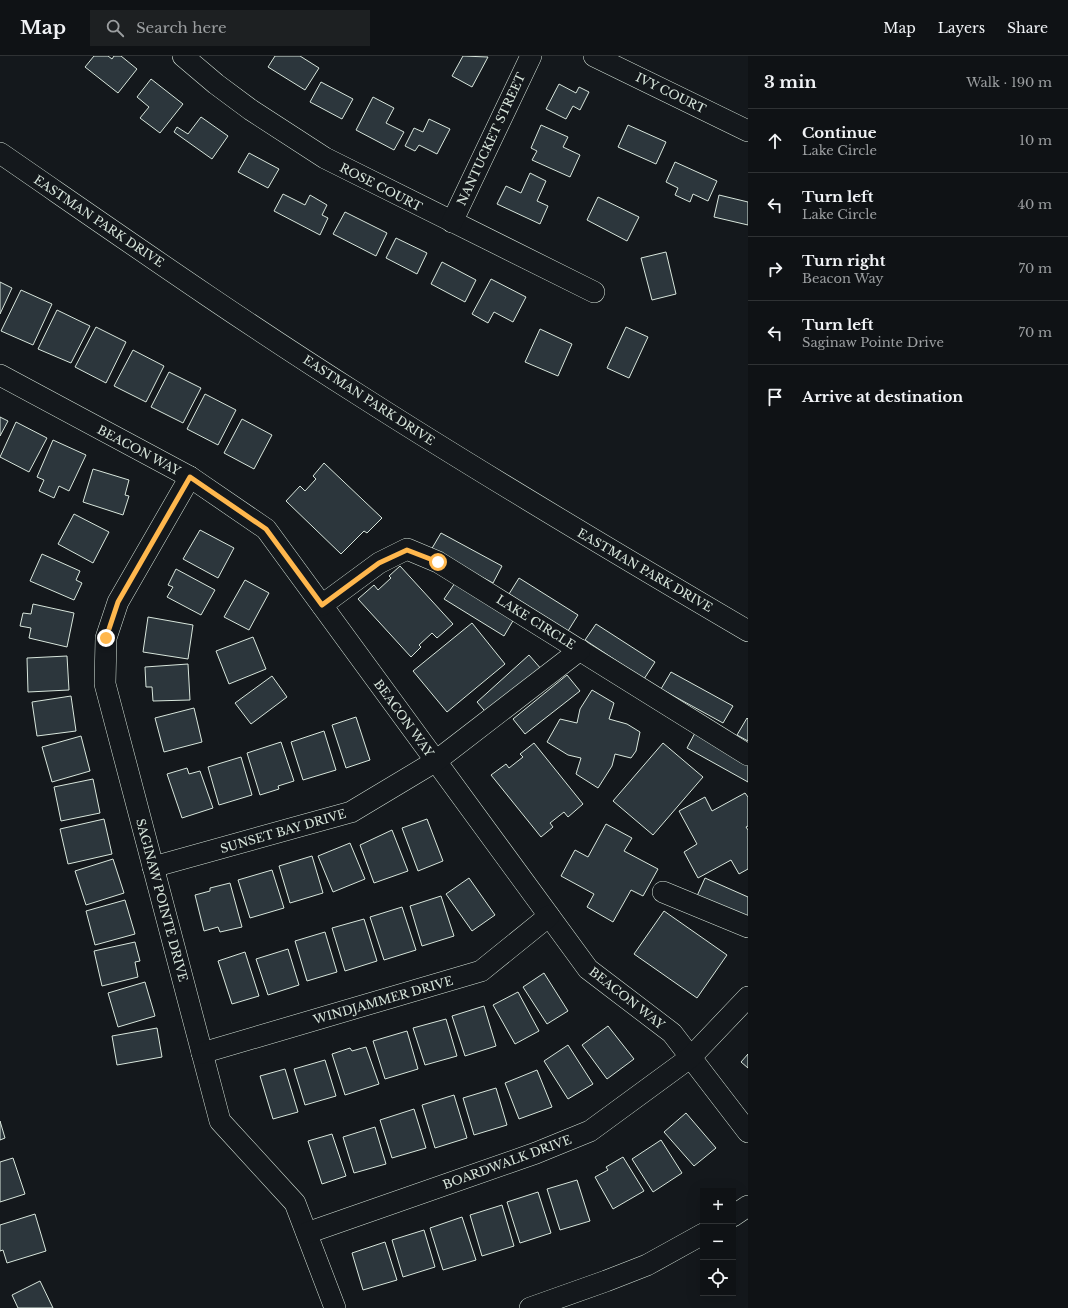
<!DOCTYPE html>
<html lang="en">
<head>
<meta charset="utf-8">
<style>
  :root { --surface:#0f1215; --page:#1d2022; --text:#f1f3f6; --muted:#9b9ea0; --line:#2f3234 }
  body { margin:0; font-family:"Libre Baskerville",serif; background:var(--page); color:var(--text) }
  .controls { position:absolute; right:12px; bottom:12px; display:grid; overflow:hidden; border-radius:0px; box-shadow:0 4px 16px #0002 }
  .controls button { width:36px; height:36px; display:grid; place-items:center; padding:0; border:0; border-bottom:1px solid var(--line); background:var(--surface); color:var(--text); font:20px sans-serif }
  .stop { position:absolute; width:12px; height:12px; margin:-9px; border:3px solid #ffb74d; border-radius:50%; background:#fff }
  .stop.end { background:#ffb74d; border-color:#fff; box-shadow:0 1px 4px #0008 }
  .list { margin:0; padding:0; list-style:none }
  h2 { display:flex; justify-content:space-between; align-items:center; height:52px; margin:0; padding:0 16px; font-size:17px }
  h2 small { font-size:13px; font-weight:400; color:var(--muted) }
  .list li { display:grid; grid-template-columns:26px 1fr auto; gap:12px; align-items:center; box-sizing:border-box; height:64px; padding:0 16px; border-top:1px solid var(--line) }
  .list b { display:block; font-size:15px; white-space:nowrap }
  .list p { margin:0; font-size:13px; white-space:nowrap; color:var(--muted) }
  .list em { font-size:13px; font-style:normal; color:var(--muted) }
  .icon { flex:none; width:22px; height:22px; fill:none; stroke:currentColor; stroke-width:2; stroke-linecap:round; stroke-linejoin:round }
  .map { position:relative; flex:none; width:748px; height:1252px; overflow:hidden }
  header { display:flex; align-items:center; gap:24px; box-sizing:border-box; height:56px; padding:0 20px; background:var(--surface); border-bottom:1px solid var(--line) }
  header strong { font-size:19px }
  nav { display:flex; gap:22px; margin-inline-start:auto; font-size:14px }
  .search { width:280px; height:36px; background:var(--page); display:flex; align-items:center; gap:10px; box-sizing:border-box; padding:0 14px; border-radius:0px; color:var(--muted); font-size:15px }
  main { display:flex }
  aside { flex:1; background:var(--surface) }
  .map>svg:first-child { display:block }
  .building { fill:#2c363c; stroke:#d8e6dc }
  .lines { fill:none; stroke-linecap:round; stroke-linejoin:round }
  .minor-casing { stroke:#d8e6dc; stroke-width:22 }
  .minor { stroke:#14181c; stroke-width:21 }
  .route { stroke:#ffb74d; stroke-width:5 }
  .labels { text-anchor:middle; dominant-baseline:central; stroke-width:3; stroke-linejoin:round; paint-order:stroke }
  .street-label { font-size:12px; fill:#d8e6dc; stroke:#14181c }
</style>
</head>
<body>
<header>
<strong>Map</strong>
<div class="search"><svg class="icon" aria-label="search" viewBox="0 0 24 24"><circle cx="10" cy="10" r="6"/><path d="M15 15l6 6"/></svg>Search here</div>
<nav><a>Map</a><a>Layers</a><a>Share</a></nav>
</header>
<main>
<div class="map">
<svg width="748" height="1252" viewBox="0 0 748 1252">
  <rect width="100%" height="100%" fill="#14181c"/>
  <!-- building -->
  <g class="building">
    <polygon points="94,0 108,0 112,3 114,0 121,0 137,13 118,37 85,11"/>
    <polygon points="275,0 300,0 319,12 305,34 268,11"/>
    <polygon points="463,0 488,1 472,31 452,20"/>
    <polygon points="151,23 183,48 160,77 140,62 149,51 137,41"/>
    <polygon points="321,26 353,43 342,63 310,46"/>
    <polygon points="559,28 576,37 579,31 589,36 580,54 573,50 566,63 546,53"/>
    <polygon points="373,41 394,52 386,67 404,76 394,94 356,74"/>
    <polygon points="201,61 228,80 212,103 174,76 177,71 188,78"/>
    <polygon points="429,63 450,73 437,98 419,89 415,95 405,90 414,72 423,76"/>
    <polygon points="541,69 568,81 563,91 580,99 570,121 532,104 537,95 531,92"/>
    <polygon points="628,69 666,86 656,108 618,91"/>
    <polygon points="249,97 279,113 268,132 238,116"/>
    <polygon points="675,106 717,125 708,145 693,138 690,146 675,139 678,132 666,126"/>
    <polygon points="530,117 546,125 537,145 548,150 540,168 497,148 506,130 521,137"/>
    <polygon points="283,138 305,149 310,139 327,149 322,159 328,162 320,179 274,155"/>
    <polygon points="719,139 748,146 748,169 714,161"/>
    <polygon points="598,141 639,161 627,185 587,164"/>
    <polygon points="345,156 387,177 376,200 333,178"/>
    <polygon points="396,182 427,197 417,218 386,202"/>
    <polygon points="666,196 676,238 652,244 641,202"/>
    <polygon points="442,206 476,224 465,246 431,228"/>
    <polygon points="491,223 526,241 513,266 494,256 488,267 472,258"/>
    <polygon points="0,226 12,232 0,258"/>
    <polygon points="21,234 52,248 33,289 1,275"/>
    <polygon points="57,254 90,270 71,307 38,293"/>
    <polygon points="96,271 126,286 106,327 75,311"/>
    <polygon points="626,271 648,281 629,322 607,312"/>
    <polygon points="540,273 572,288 558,320 525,306"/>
    <polygon points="133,294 164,310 146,346 114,330"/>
    <polygon points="169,316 201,332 183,367 151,351"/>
    <polygon points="205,338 236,354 218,389 187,373"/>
    <polygon points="0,361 8,365 0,380"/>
    <polygon points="242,363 272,379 254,413 224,397"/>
    <polygon points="16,366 47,382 29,416 0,401"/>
    <polygon points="53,384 86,399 69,435 59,430 54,442 39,435 44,424 37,421"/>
    <polygon points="324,407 382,462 367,477 364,475 341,498 286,445 300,430 305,435 316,423 313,420"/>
    <polygon points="93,413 129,424 125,439 129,440 123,459 83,446"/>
    <polygon points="74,458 109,476 93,507 58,488"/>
    <polygon points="200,474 234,492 218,522 183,503"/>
    <polygon points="441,477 502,510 493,527 431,494"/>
    <polygon points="42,498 80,515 76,524 82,527 74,544 30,525"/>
    <polygon points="400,510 453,568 437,582 432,577 419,589 421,591 411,601 358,543 374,529 378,534 391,522 389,520"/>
    <polygon points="176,513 215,534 201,559 167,541 173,531 168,529"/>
    <polygon points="519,522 578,559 568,575 509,538"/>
    <polygon points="245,524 269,537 249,574 224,561"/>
    <polygon points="455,527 514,563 504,580 444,543"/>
    <polygon points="33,548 74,557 67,591 29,582 31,572 20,570 23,557 31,558"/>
    <polygon points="148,561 193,569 188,603 143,596"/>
    <polygon points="472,567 505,608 447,656 413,615"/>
    <polygon points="596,568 655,606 644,623 585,584"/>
    <polygon points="253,581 266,613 229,628 216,595"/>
    <polygon points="529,599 542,614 490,661 477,646"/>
    <polygon points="67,600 69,634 28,636 27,602"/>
    <polygon points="188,608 190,644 153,645 152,631 146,631 145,611"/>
    <polygon points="671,616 733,650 723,667 661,633"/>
    <polygon points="567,619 580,635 525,678 513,663"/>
    <polygon points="272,620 287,641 251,668 235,647"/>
    <polygon points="592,634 614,647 609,663 627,668 640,676 636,695 631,702 615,698 612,710 598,732 576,718 581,702 568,699 547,686 560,663 577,667 580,653"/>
    <polygon points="71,640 76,675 37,680 32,646"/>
    <polygon points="194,652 202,686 164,696 155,662"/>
    <polygon points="356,661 370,704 346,712 332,669"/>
    <polygon points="747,662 748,663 748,685 737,679"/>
    <polygon points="324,675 336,714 303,724 291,686"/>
    <polygon points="696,675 748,703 748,726 687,692"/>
    <polygon points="81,680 90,715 52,726 42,691"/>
    <polygon points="281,686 294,725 278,730 279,733 260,739 247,697"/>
    <polygon points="534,687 583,748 568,761 564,756 550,767 553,771 541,781 491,719 506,708 509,712 523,701 520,698"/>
    <polygon points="663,687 703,721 653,779 613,745"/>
    <polygon points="241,701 252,739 219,749 208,711"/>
    <polygon points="187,712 189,718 200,715 213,752 182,762 167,718"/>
    <polygon points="93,723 100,757 61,765 54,731"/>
    <polygon points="745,737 748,741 748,770 746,771 748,774 748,813 739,818 731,804 698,822 684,796 697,788 679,755 705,741 712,755"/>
    <polygon points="104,763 112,798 68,808 60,773"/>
    <polygon points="427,763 443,805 418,815 402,772"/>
    <polygon points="606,768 632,782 624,795 658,813 643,840 631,834 613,866 587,851 594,838 561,820 575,794 588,801"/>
    <polygon points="392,774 408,815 374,827 360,789"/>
    <polygon points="350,787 365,823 333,836 318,800"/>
    <polygon points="312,800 323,837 290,847 279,810"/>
    <polygon points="113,803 124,837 86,849 75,815"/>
    <polygon points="272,814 284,852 250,862 238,824"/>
    <polygon points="469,822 495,859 472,875 446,838"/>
    <polygon points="705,822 748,841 748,862 697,840"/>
    <polygon points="230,827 242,871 220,876 218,871 204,875 195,839 210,835 210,832"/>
    <polygon points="441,840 454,880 422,890 410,850"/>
    <polygon points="125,844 135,878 95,889 86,855"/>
    <polygon points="402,851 416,894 384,904 370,861"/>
    <polygon points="664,855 727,899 697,942 634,898"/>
    <polygon points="364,863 377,905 345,915 332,872"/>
    <polygon points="325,876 337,916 307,925 295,885"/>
    <polygon points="135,886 140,905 135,906 138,921 102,930 94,895"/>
    <polygon points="288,893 299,929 268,939 256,903"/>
    <polygon points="245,896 259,940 232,948 218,905"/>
    <polygon points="544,917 568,955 547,968 523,931"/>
    <polygon points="145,926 155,960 118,971 108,937"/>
    <polygon points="518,936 539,975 515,988 493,949"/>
    <polygon points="484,950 496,990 465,1000 452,960"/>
    <polygon points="446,963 457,1000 425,1009 413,972"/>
    <polygon points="608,970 634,1003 607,1023 582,989"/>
    <polygon points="157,972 162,1001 117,1009 112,980"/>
    <polygon points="407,975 418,1013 385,1023 373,985"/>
    <polygon points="568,989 593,1028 568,1043 544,1005"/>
    <polygon points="366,991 379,1028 345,1039 332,998 350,992 352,995"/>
    <polygon points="748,998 748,1012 741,1006"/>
    <polygon points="325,1004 336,1040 305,1049 294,1013"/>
    <polygon points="285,1013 298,1056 273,1063 260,1020"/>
    <polygon points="537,1014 552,1051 519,1063 505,1027"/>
    <polygon points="496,1032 507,1069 474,1079 463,1042"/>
    <polygon points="454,1039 467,1082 435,1092 422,1049"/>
    <polygon points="414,1053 426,1092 392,1102 380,1064"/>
    <polygon points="686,1057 716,1092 694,1110 664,1076"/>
    <polygon points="0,1065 5,1082 0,1084"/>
    <polygon points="375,1071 386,1108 354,1117 343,1081"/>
    <polygon points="332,1078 346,1120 322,1128 308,1085"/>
    <polygon points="661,1084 682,1117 653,1136 632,1103"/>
    <polygon points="623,1101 644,1135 613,1153 595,1121 608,1114 606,1111"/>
    <polygon points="13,1102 25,1138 0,1146 0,1106"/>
    <polygon points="577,1124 590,1165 560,1174 547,1133"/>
    <polygon points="538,1136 551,1177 520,1187 507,1146"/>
    <polygon points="502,1149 514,1190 482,1200 470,1159"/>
    <polygon points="35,1158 46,1195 7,1207 3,1194 0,1195 0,1169"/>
    <polygon points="462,1161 476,1204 443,1214 430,1172"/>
    <polygon points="424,1174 435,1211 403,1221 392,1184"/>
    <polygon points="385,1186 397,1224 363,1234 352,1197"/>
    <polygon points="40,1225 53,1252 18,1252 12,1239"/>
  </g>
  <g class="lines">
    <defs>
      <g id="minor">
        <polyline points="183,0 216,28 251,54 325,102 594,236"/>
        <polyline points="594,0 748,75"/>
        <path d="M 0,97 C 119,179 237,262 359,339 C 487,421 617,498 748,575"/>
        <polyline points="452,166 531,0"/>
        <polyline points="0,319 190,421 266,473 588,913 672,977 748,1076"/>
        <polyline points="190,421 118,546 106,582 105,628 220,1065 295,1147 335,1252"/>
        <polyline points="322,549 379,507 407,493 438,506 748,699"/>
        <polyline points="153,811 351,756 436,705 580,594"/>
        <polyline points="663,836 748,871"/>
        <polyline points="202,997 481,915 549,860"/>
        <polyline points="733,1160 748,1150"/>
        <polyline points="307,1177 536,1097 590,1075 691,1001 748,941"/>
        <polyline points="530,1252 606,1225 647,1209 703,1178"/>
      </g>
    </defs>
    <!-- minor casing -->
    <use href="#minor" class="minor-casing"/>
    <!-- minor -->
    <use href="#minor" class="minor"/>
  </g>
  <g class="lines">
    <!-- route -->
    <polyline class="route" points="106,582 118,546 190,421 266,473 322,549 379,507 407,494 438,506"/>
  </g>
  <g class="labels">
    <!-- street labels -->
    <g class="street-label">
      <text transform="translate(671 37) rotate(26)">IVY COURT</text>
      <text transform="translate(491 83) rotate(-65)">NANTUCKET STREET</text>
      <text transform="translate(381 131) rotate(27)">ROSE COURT</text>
      <text transform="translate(99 165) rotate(34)">EASTMAN PARK DRIVE</text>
      <text transform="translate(369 344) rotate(33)">EASTMAN PARK DRIVE</text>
      <text transform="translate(139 394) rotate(28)">BEACON WAY</text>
      <text transform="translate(645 514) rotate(30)">EASTMAN PARK DRIVE</text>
      <text transform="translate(536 566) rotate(32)">LAKE CIRCLE</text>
      <text transform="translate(404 662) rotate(54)">BEACON WAY</text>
      <text transform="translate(283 775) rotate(-16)">SUNSET BAY DRIVE</text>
      <text transform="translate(162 844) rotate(75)">SAGINAW POINTE DRIVE</text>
      <text transform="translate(627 942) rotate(38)">BEACON WAY</text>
      <text transform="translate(383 944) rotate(-16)">WINDJAMMER DRIVE</text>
      <text transform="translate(507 1106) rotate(-20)">BOARDWALK DRIVE</text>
    </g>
  </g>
</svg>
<div class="controls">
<button>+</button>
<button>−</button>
<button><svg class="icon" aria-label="locate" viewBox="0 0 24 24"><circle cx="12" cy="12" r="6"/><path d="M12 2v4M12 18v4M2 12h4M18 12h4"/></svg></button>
</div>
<div class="stop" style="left:438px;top:506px"></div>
<div class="stop end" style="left:106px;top:582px"></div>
</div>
<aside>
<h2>3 min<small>Walk · 190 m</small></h2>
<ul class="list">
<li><svg class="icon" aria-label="ahead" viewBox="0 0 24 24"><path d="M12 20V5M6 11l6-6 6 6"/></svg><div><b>Continue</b><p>Lake Circle</p></div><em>10 m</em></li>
<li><svg class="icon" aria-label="left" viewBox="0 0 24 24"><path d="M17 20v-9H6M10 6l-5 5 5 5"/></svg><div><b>Turn left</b><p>Lake Circle</p></div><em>40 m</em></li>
<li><svg class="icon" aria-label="right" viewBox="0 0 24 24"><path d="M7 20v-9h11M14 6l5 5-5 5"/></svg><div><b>Turn right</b><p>Beacon Way</p></div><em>70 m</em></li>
<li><svg class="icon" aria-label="left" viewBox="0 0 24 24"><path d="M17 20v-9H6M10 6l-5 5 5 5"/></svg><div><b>Turn left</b><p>Saginaw Pointe Drive</p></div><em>70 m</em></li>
<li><svg class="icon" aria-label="arrive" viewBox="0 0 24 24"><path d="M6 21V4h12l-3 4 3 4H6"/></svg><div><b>Arrive at destination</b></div></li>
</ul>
</aside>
</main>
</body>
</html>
